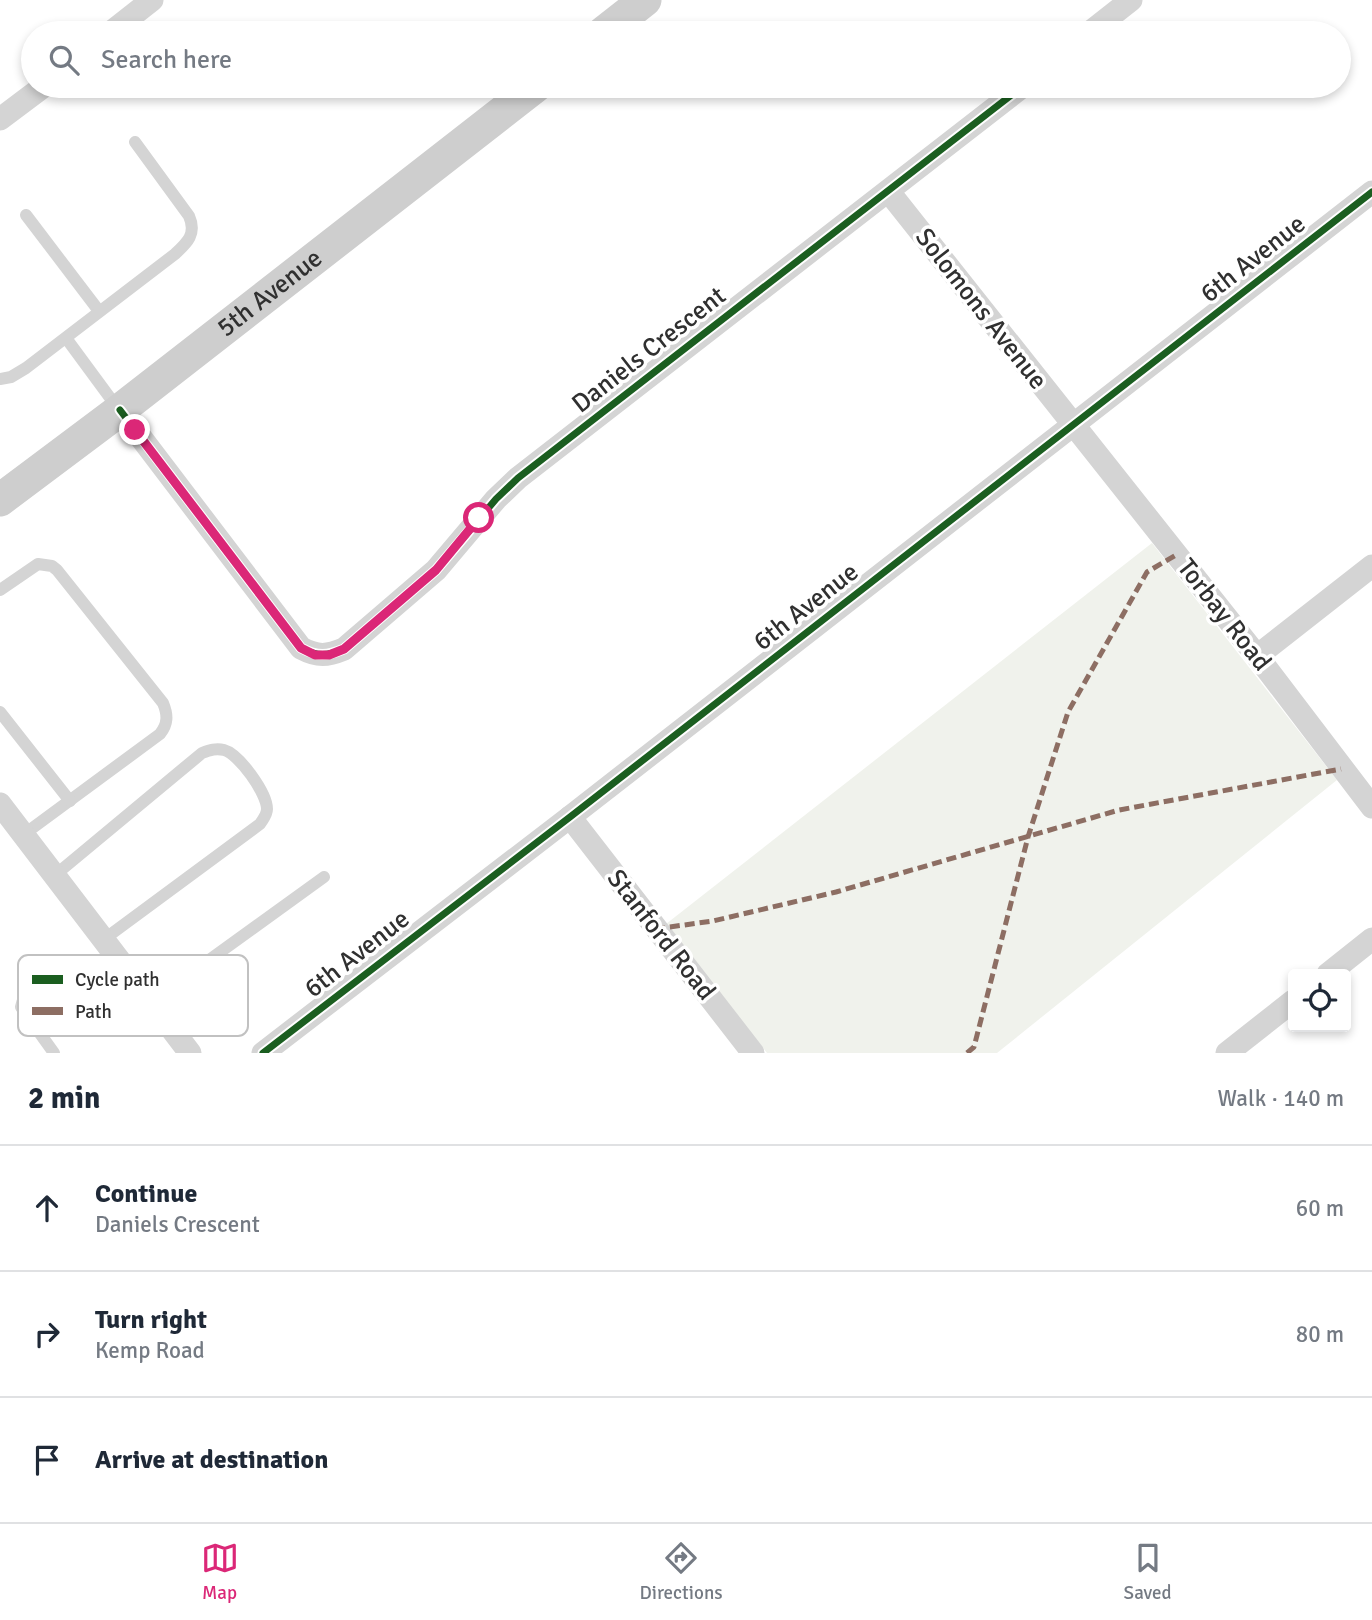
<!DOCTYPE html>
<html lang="en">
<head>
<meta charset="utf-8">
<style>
  :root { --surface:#fff; --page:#f6f6f7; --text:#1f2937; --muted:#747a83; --line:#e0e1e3; --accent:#db2777 }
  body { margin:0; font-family:Signika,sans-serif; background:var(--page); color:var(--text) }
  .controls { position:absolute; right:21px; bottom:21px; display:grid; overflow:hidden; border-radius:7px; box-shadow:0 4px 10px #0003 }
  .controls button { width:63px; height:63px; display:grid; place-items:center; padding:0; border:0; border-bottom:2px solid var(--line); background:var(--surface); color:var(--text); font:35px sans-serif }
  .stop { position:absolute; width:21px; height:21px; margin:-16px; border:5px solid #db2777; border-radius:50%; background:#fff }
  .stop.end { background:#db2777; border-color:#fff; box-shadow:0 2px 7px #0008 }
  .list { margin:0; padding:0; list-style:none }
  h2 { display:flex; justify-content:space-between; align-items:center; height:91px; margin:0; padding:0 28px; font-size:30px }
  h2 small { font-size:23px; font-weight:400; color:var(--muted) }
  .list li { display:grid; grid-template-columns:46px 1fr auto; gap:21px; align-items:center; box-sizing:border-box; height:126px; padding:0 28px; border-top:2px solid var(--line) }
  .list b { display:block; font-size:26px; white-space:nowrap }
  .list p { margin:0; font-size:23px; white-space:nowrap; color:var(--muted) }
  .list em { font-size:23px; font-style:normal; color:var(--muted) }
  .icon { flex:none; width:38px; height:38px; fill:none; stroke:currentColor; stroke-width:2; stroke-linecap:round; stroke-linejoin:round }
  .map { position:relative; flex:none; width:1372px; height:1053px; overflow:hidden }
  .search { position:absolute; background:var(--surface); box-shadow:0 4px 10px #0003; left:21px; right:21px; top:21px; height:77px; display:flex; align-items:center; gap:18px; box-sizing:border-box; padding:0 24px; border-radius:38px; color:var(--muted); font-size:26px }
  .sheet { height:469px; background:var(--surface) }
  nav { display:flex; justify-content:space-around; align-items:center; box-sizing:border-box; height:98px; border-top:2px solid var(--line); background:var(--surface); font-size:19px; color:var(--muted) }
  nav a { display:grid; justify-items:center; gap:4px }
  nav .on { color:var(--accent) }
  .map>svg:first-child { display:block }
  .green { fill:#f0f2ec }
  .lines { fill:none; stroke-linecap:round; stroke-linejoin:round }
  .service { stroke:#d4d4d4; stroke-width:12 }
  .minor { stroke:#d4d4d4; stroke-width:23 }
  .secondary { stroke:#cecece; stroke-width:33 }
  .quiet { stroke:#8d6e63; stroke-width:5; stroke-dasharray:10 5; stroke-linecap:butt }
  .cycleway-casing { stroke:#fff; stroke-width:11 }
  .cycleway { stroke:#1b5e20; stroke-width:7 }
  .route { stroke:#db2777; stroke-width:9 }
  .labels { text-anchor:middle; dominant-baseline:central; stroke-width:7; stroke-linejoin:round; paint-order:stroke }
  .street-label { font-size:26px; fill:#303030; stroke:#fff }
  .key { fill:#fff; stroke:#c1c1c1; stroke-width:2 }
  .key-label { font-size:19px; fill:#303030 }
</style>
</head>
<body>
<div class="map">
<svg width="1372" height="1053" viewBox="0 0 1372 1053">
  <rect width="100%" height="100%" fill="#fff"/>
  <!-- green -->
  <polygon class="green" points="1152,543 1337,780 997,1053 767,1053 666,924"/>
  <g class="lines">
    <!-- service -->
    <g class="service">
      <polyline points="26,215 99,311"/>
      <polyline points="66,338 119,410"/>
      <path d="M 0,379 L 11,377 L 26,368 L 175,254 C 187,243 197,234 189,216 L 135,142"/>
      <path d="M 0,590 L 38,564 L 52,566 L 57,570 L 163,703 C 168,715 168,724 160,734 L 23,835"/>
      <polyline points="0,712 70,801"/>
      <path d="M 54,876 L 202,753 C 210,750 216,748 224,750 C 239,754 267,793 267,809 C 267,815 263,819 260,824 L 103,940"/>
      <polyline points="151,1002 324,877"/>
      <path d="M 54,1053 L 21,1007 C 24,988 50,977 65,966"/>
    </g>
    <!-- minor -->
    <g class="minor">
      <polyline points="110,33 152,0"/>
      <polyline points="1089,33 1131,0"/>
      <polyline points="0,119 44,86"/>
      <polyline points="889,192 1257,656 1372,807"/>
      <path d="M 120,410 L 301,648 C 318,657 327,656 344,649 L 436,570 L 496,499 L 518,478 L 1023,86"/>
      <polyline points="1257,656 1372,566"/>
      <polyline points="0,804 190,1053"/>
      <polyline points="570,817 753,1053"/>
      <polyline points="1328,974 1372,939"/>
      <polyline points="263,1053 570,817 1372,192"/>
      <polyline points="1227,1053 1293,1001"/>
    </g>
    <!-- secondary -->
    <g class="secondary">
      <polyline points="603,33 645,0"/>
      <path id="s1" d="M 0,500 L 120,410 L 536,86"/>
    </g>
    <!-- quiet -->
    <g class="quiet">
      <polyline points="655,929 713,921 836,892 1119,810 1341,769"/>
      <polyline points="967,1053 974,1047 1028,837 1068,712 1147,572 1176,555"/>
    </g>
    <defs>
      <g id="cycleway">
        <path d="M 120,410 L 301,648 C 318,657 327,656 344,649 L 436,570 L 496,499 L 518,478 L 1023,86"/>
        <polyline points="263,1053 570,817 1372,192"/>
      </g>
    </defs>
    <!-- cycleway casing -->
    <use href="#cycleway" class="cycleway-casing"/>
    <!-- cycleway -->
    <use href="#cycleway" class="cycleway"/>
  </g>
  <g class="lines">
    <!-- route -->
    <polyline class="route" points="135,430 301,648 315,655 329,655 344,649 436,570 479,518"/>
  </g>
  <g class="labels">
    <!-- street labels -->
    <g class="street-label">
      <text transform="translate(1253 259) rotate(-38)">6th Avenue</text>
      <text stroke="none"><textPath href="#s1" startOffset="340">5th Avenue</textPath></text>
      <text transform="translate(981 309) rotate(52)">Solomons Avenue</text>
      <text transform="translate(649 350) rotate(-38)">Daniels Crescent</text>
      <text transform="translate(806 607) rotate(-38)">6th Avenue</text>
      <text transform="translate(1224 615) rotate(52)">Torbay Road</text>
      <text transform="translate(661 935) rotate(52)">Stanford Road</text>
      <text transform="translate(357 954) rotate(-38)">6th Avenue</text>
    </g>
  </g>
  <!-- legend -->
  <rect x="18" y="955" width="230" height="81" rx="10" class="key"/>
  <rect x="32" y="975" width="31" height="9" fill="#1b5e20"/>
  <rect x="32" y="1007" width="31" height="8" fill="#8d6e63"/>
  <g class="key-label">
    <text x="75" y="986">Cycle path</text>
    <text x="75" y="1018">Path</text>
  </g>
</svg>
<div class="controls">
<button><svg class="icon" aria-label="locate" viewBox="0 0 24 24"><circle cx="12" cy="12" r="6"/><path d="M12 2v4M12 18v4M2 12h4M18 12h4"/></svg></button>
</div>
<div class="stop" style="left:479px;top:518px"></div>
<div class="stop end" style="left:135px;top:430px"></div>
<div class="search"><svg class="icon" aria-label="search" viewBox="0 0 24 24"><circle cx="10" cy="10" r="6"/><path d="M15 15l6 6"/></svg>Search here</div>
</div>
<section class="sheet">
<h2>2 min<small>Walk · 140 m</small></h2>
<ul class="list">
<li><svg class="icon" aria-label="ahead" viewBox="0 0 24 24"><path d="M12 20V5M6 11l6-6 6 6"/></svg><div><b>Continue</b><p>Daniels Crescent</p></div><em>60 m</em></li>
<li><svg class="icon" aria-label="right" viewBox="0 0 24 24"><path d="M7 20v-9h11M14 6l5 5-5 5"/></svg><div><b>Turn right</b><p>Kemp Road</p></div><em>80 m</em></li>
<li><svg class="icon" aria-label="arrive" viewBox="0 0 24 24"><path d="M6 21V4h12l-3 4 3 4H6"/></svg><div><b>Arrive at destination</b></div></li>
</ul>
</section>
<nav>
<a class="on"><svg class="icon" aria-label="map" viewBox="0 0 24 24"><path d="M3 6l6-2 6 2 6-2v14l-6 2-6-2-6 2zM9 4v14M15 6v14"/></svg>Map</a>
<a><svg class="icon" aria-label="directions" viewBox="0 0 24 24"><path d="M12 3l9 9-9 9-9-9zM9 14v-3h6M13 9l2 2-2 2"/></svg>Directions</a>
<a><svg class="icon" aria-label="saved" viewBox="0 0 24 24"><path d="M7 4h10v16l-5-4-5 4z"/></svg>Saved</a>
</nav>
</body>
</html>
